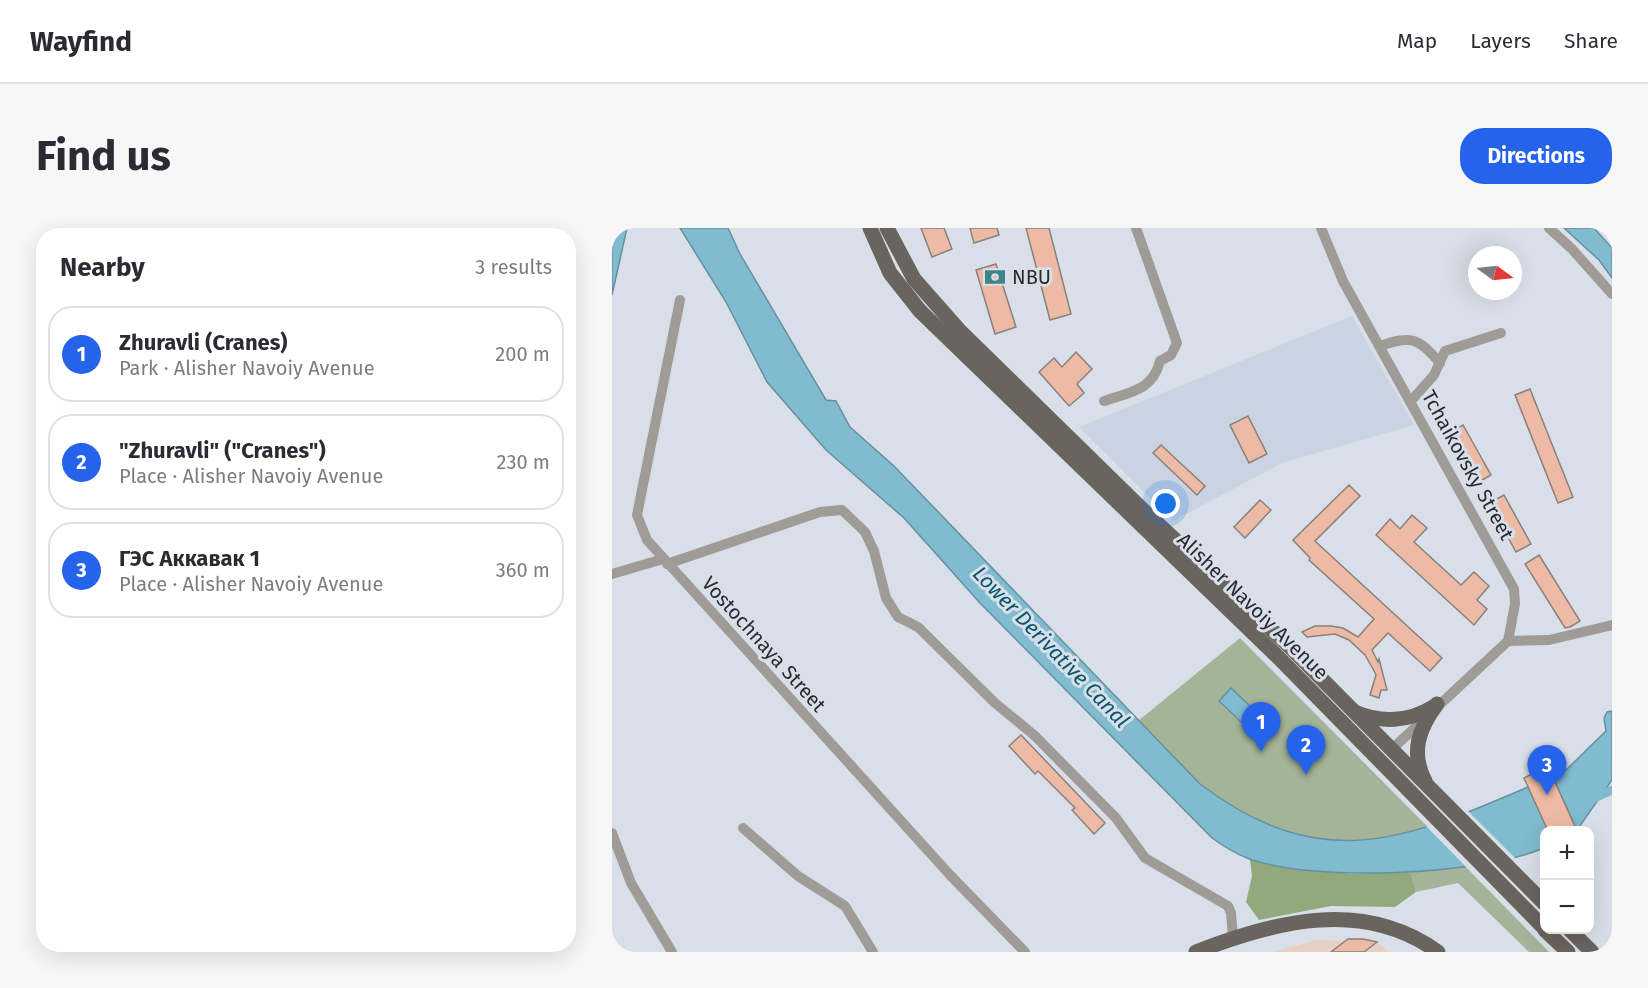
<!DOCTYPE html>
<html lang="en">
<head>
<meta charset="utf-8">
<style>
  :root { --surface:#fff; --page:#f7f7f7; --text:#2b2b33; --muted:#7c7c81; --line:#e1e1e2; --accent:#2563eb }
  body { margin:0; font-family:"Fira Sans",sans-serif; background:var(--page); color:var(--text) }
  .controls { position:absolute; right:18px; bottom:18px; display:grid; overflow:hidden; border-radius:12px; box-shadow:0 6px 24px #0002 }
  .controls button { width:54px; height:54px; display:grid; place-items:center; padding:0; border:0; border-bottom:2px solid var(--line); background:var(--surface); color:var(--text); font:30px sans-serif }
  .compass { position:absolute; left:856px; top:18px; width:54px; height:54px; border-radius:50%; background:var(--surface); box-shadow:0 6px 24px #0002; rotate:105deg }
  .you { position:absolute; left:554px; top:276px; width:21px; height:21px; margin:-15px; border:4px solid #fff; border-radius:50%; background:#1a73e8; box-shadow:0 0 0 9px #1a73e833 }
  .badge { display:grid; place-items:center; width:39px; height:39px; border-radius:50%; background:var(--accent); color:#fff; font-size:20px; font-weight:700 }
  .pin { position:absolute; translate:-50% -50px; filter:drop-shadow(0 2px 3px #0008) }
  .pin::after { content:''; position:absolute; top:32px; width:21px; height:18px; background:inherit; clip-path:polygon(0 0,100% 0,50% 100%) }
  .list { margin:0; padding:0; list-style:none }
  h2 { display:flex; justify-content:space-between; align-items:center; height:78px; margin:0; padding:0 24px; font-size:26px }
  h2 small { font-size:20px; font-weight:400; color:var(--muted) }
  .list li { display:grid; grid-template-columns:39px 1fr auto; gap:18px; align-items:center; box-sizing:border-box; height:96px; margin:0 12px 12px; padding:0 12px; border:2px solid var(--line); border-radius:24px }
  .list b { display:block; font-size:22px; white-space:nowrap }
  .list p { margin:0; font-size:20px; white-space:nowrap; color:var(--muted) }
  .list em { font-size:20px; font-style:normal; color:var(--muted) }
  .map { position:relative; flex:none; width:1000px; height:724px; overflow:hidden; border-radius:24px }
  header { display:flex; align-items:center; gap:36px; box-sizing:border-box; height:84px; padding:0 30px; background:var(--surface); border-bottom:2px solid var(--line) }
  header strong { font-size:28px }
  nav { display:flex; gap:33px; margin-inline-start:auto; font-size:21px }
  .intro { display:flex; align-items:center; justify-content:space-between; box-sizing:border-box; height:144px; padding:0 36px }
  h1 { margin:0; font-size:42px }
  .button { padding:15px 27px; border-radius:24px; background:var(--accent); color:#fff; font-size:21px; font-weight:700 }
  main { display:flex; gap:36px; padding:0 36px }
  aside { flex:1; background:var(--surface); border-radius:24px; box-shadow:0 6px 24px #0002 }
  .map>svg:first-child { display:block }
  .industrial { fill:#e6d0c4 }
  .built { fill:#c9d3e2 }
  .green { fill:#a4b498 }
  .forest { fill:#92a97e }
  .water { fill:#81bbcf; stroke:#66909f; stroke-width:1.5 }
  .pier { fill:#d9dfe8 }
  .lines { fill:none; stroke-linecap:round; stroke-linejoin:round }
  .canal { stroke:#81bbcf; stroke-width:9 }
  .building { fill:#edbaa5; stroke:#8a807c; stroke-width:1.5 }
  .street { stroke:#9f9c98; stroke-width:10 }
  .primary { stroke:#6a645e; stroke-width:15 }
  .labels { text-anchor:middle; dominant-baseline:central; stroke-width:6; stroke-linejoin:round; paint-order:stroke }
  .poi-label { font-size:20px; fill:#282b2e; stroke:#d9dfe8; text-anchor:start }
  .street-label { font-size:20px; fill:#282b2e; stroke:#d9dfe8 }
  .water-label { font-size:21px; font-style:italic; fill:#04576c; stroke:#d9dfe8 }
</style>
</head>
<body>
<header>
<strong>Wayfind</strong>
<nav><a>Map</a><a>Layers</a><a>Share</a></nav>
</header>
<div class="intro"><h1>Find us</h1><a class="button">Directions</a></div>
<main>
<aside>
<h2>Nearby<small>3 results</small></h2>
<ul class="list">
<li><span class="badge">1</span><div><b>Zhuravli (Cranes)</b><p>Park · Alisher Navoiy Avenue</p></div><em>200 m</em></li>
<li><span class="badge">2</span><div><b>&quot;Zhuravli&quot; (&quot;Cranes&quot;)</b><p>Place · Alisher Navoiy Avenue</p></div><em>230 m</em></li>
<li><span class="badge">3</span><div><b>ГЭС Аккавак 1</b><p>Place · Alisher Navoiy Avenue</p></div><em>360 m</em></li>
</ul>
</aside>
<div class="map">
<svg width="1000" height="724" viewBox="0 0 1000 724">
  <rect width="100%" height="100%" fill="#d9dfe8"/>
  <!-- industrial -->
  <polygon class="industrial" points="704,712 765,714 777,724 661,724"/>
  <!-- built -->
  <polygon class="built" points="740,88 802,197 670,235 561,293 467,199"/>
  <!-- green -->
  <g class="green">
    <path d="M 628,410 L 809,592 L 817,600 C 791,608 766,613 740,614 C 689,615 625,589 587,555 C 566,536 547,513 526,493 Z"/>
    <polygon points="853,638 937,724 917,724 846,655 804,664 798,643"/>
  </g>
  <!-- forest -->
  <polygon class="forest" points="638,631 738,646 798,643 804,664 783,679 719,678 647,692 634,674 640,648"/>
  <!-- water -->
  <g class="water">
    <polygon points="1,0 15,0 0,67 0,4"/>
    <path d="M 68,0 L 116,0 L 128,26 L 214,172 L 224,173 L 238,199 L 282,238 L 588,556 C 709,647 791,613 916,559 L 936,602 L 933,602 L 932,620 C 869,647 700,655 635,630 C 622,625 611,618 600,610 L 368,375 L 292,290 L 214,222 L 155,154 L 114,74 Z"/>
    <polygon points="952,0 982,0 1000,20 1000,50 987,32"/>
    <polygon points="619,460 659,498 647,511 607,473"/>
    <polygon points="1000,483 1000,552 965,602 940,548 954,542 994,503 992,490 995,484"/>
  </g>
  <!-- pier -->
  <polygon class="pier" points="855,582 904,631 856,641 814,598"/>
  <g class="lines">
    <!-- canal -->
    <polyline class="canal" points="980,571 1000,562"/>
  </g>
  <!-- building -->
  <g class="building">
    <polygon points="309,0 332,0 340,21 320,29"/>
    <polygon points="358,0 385,0 387,7 362,15"/>
    <polygon points="414,0 437,0 459,86 438,92"/>
    <polygon points="384,36 404,99 383,106 364,42"/>
    <polygon points="464,124 480,141 465,156 472,165 457,178 427,144 442,130 450,139"/>
    <polygon points="918,161 961,269 946,275 903,167"/>
    <polygon points="636,188 655,226 637,235 618,197"/>
    <polygon points="851,197 879,247 862,257 833,207"/>
    <polygon points="549,217 593,258 585,267 541,225"/>
    <polygon points="737,257 748,268 703,313 830,430 818,443 776,405 760,422 766,434 767,431 775,462 769,462 767,470 758,467 764,447 761,441 753,427 737,412 723,406 695,409 690,404 703,398 719,398 731,400 746,409 762,391 697,332 698,330 681,312"/>
    <polygon points="892,267 919,316 904,324 877,275"/>
    <polygon points="648,272 659,282 633,310 622,299"/>
    <polygon points="800,287 815,300 802,314 849,357 862,344 877,358 865,372 875,381 862,397 764,307 778,291 788,301"/>
    <polygon points="927,327 968,393 958,399 953,400 913,336"/>
    <polygon points="409,507 493,595 482,606 460,582 463,580 426,543 423,546 397,518"/>
    <polygon points="934,522 940,534 935,536 965,603 936,603 912,550 924,544 917,531"/>
    <polygon points="736,711 751,711 765,714 752,724 719,724"/>
  </g>
  <g class="lines">
    <!-- street -->
    <g class="street">
      <polyline points="709,0 731,53 902,361 903,376 896,413 779,522"/>
      <polyline points="937,0 960,21 1000,66"/>
      <polyline points="68,72 25,287 35,312 338,647 413,724"/>
      <path d="M 768,118 C 800,107 806,110 828,135"/>
      <path d="M 492,173 C 519,164 541,162 548,133 L 559,127 L 565,115 L 524,0"/>
      <polyline points="799,173 822,147 833,123 889,105"/>
      <polyline points="55,336 208,284 230,282 253,304 262,323 274,370 286,389 306,399 383,475 422,507 504,590 533,630 616,678 619,685 621,710"/>
      <polyline points="0,346 51,331"/>
      <polyline points="896,413 937,412 1000,397"/>
      <polyline points="131,600 186,648 233,678 261,724"/>
      <polyline points="0,605 19,655 60,724"/>
    </g>
    <!-- primary -->
    <g class="primary">
      <polyline points="258,0 278,45 308,83 667,430 933,701"/>
      <polyline points="275,0 302,51 347,102 530,281 677,418 933,676"/>
      <path d="M 743,484 C 768,495 797,494 821,479"/>
      <path d="M 813,553 C 798,524 807,500 825,476"/>
      <polyline points="933,702 956,724"/>
      <polyline points="958,702 980,724"/>
      <path d="M 584,724 C 663,693 751,670 826,724"/>
    </g>
  </g>
  <!-- icons -->
  <defs>
    <symbol id="bank-bare" viewBox="-9 -9 18 18"><path d="M-6-4H6V4H-6ZM0-2.3a2.3 2.3 0 1 0 0 4.6a2.3 2.3 0 1 0 0-4.6Z" fill="#3e8685" stroke="#d9dfe8" stroke-width="2.5" paint-order="stroke"/></symbol>
  </defs>
  <g fill-rule="evenodd">
    <use href="#bank-bare" x="368" y="34" width="30" height="30"/>
  </g>
  <g class="labels">
    <!-- poi labels -->
    <g class="poi-label">
      <text x="400" y="49">NBU</text>
    </g>
    <!-- street labels -->
    <g class="street-label">
      <text transform="translate(856 237) rotate(61)">Tchaikovsky Street</text>
      <text transform="translate(641 378) rotate(44)">Alisher Navoiy Avenue</text>
      <text transform="translate(152 416) rotate(48)">Vostochnaya Street</text>
    </g>
    <!-- water labels -->
    <g class="water-label">
      <text transform="translate(439 419) rotate(46)">Lower Derivative Canal</text>
    </g>
  </g>
</svg>
<div class="controls">
<button>+</button>
<button>−</button>
</div>
<svg class="compass" viewBox="-18 -18 36 36"><path d="M0-13l5 13h-10z" fill="#e53935"/><path d="M0 13l5-13h-10z" fill="#7c7c81"/></svg>
<div class="you"></div>
<div class="pin badge" style="left:649px;top:524px">1</div>
<div class="pin badge" style="left:694px;top:547px">2</div>
<div class="pin badge" style="left:935px;top:567px">3</div>
</div>
</main>
</body>
</html>
